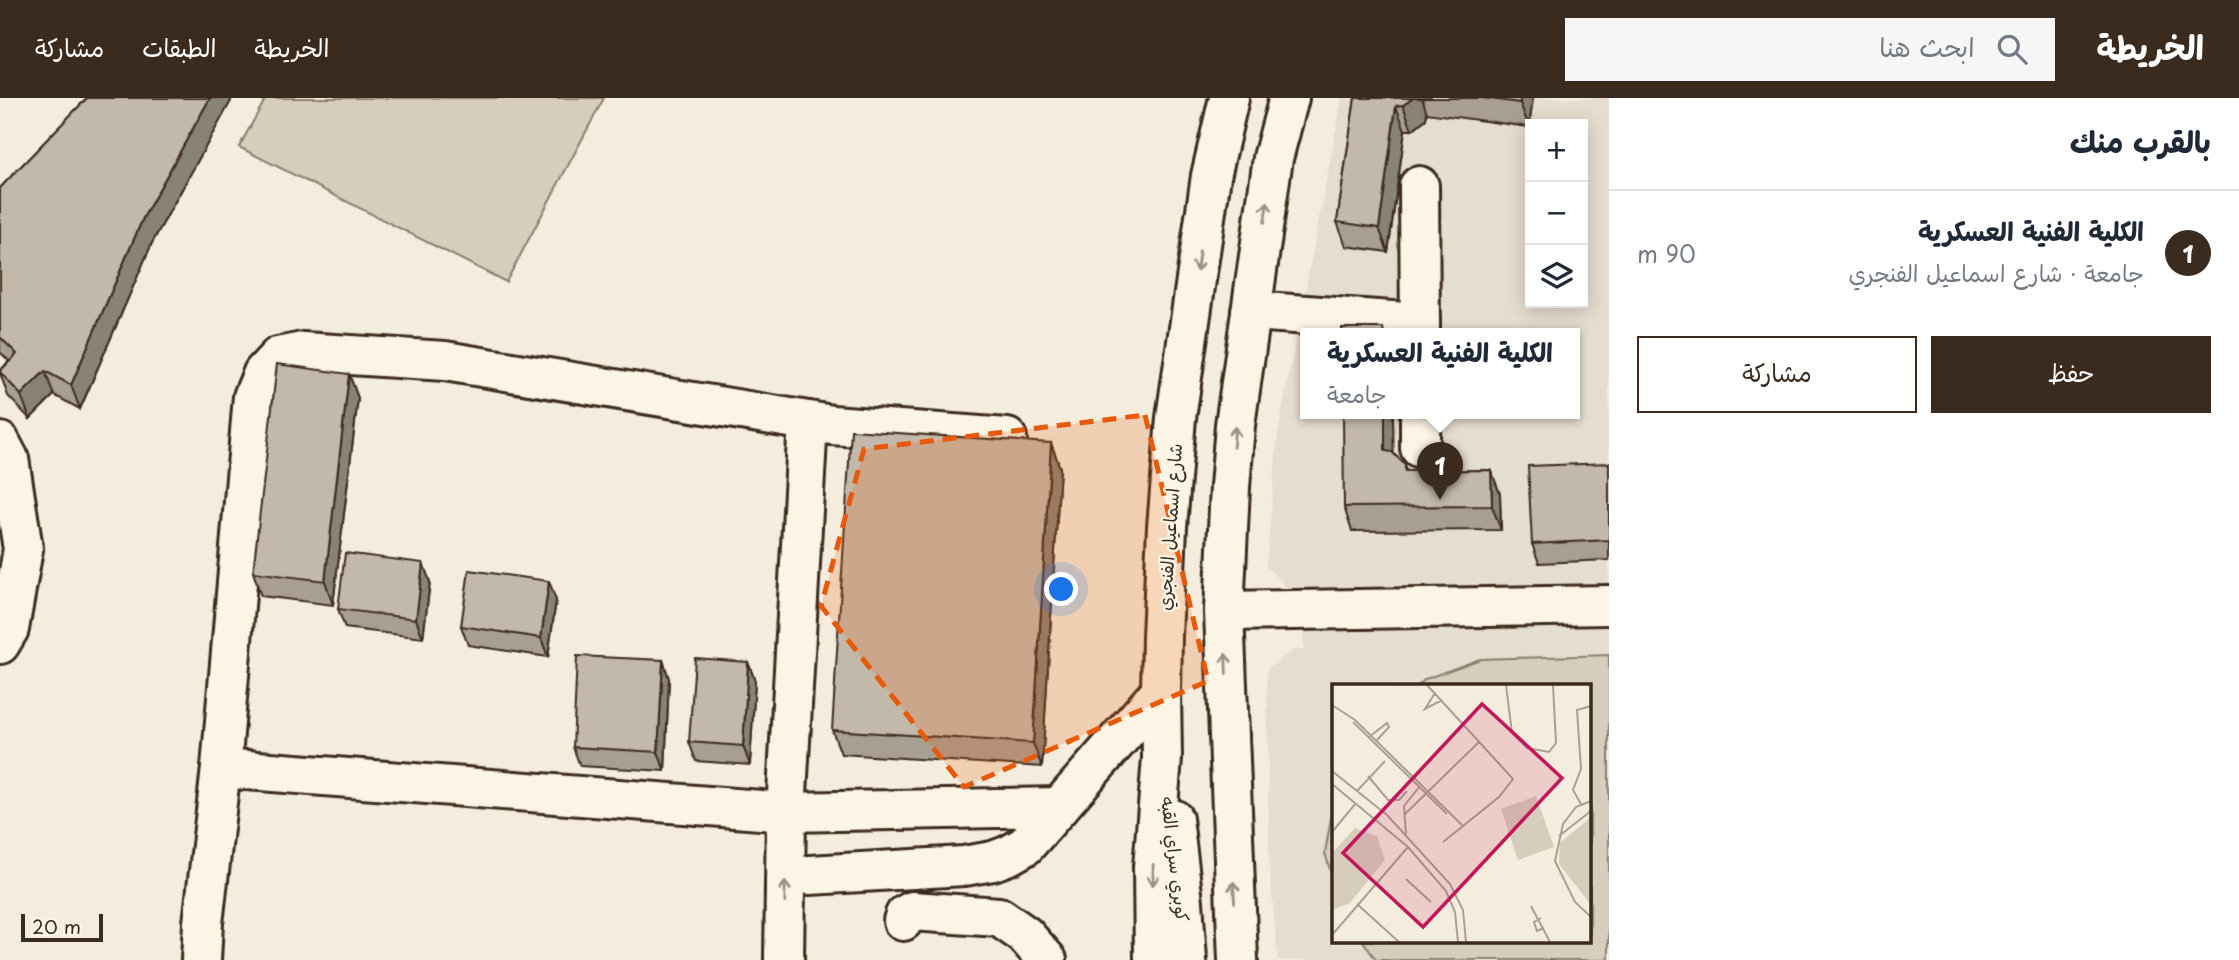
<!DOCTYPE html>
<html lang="ar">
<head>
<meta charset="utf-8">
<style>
  :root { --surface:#fff; --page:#f6f6f7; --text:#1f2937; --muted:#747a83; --line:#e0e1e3; --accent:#3b2a1e }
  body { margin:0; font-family:"Playpen Sans","Playpen Sans Arabic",sans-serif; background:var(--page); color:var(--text); direction:rtl }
  .controls { position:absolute; right:21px; top:21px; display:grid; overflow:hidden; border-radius:0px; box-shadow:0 4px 18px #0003 }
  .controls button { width:63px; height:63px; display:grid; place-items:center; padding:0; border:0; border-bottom:2px solid var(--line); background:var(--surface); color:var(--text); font:35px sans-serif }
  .scale { position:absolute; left:21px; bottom:18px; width:82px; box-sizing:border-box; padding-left:7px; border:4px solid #3b2a1e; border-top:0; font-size:19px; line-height:24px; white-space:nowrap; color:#3b2a1e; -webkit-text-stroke:5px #fcf5e5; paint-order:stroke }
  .you { position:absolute; left:1062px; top:492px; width:24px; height:24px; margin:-18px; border:5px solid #fff; border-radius:50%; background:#1a73e8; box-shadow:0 0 0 10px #1a73e833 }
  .badge { display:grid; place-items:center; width:46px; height:46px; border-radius:50%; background:var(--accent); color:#fff; font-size:23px; font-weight:700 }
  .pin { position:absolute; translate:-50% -58px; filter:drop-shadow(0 2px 4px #0008) }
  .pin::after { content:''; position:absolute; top:37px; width:24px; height:21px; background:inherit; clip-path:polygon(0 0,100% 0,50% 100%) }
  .popup { position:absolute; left:1300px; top:230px; width:280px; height:91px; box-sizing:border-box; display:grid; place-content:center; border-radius:0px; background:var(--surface); filter:drop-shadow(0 2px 5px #0005); font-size:23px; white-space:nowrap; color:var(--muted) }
  .popup b { font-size:26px; color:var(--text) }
  .popup::after { content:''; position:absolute; left:50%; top:100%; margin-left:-14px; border:14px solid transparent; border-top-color:var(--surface) }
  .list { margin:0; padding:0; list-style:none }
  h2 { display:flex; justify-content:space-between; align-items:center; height:91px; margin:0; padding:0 28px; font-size:30px }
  h2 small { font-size:23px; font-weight:400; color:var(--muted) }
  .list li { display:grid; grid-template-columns:46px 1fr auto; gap:21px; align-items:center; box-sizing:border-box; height:126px; padding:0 28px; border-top:2px solid var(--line) }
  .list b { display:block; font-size:26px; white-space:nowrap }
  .list p { margin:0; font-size:23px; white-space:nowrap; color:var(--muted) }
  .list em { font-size:23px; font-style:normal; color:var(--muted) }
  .actions { display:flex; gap:14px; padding:21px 28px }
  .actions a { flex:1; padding:16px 0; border:2px solid var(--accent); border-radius:0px; text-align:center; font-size:24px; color:var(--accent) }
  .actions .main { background:var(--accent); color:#fff }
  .icon { flex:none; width:38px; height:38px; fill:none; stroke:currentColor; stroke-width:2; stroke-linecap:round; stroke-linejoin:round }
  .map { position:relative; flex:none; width:1609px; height:862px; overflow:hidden; direction:ltr }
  header { display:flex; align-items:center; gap:42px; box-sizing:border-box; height:98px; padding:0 35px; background:var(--accent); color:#fff }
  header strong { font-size:33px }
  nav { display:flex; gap:38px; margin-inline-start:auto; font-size:24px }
  .search { width:490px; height:63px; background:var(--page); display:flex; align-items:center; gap:18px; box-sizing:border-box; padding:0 24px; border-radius:0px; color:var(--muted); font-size:26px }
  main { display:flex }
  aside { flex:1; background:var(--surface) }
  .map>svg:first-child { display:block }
  .built { fill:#e5ddce; fill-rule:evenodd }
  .green { fill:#d6cdbd; stroke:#887c6e; stroke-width:2 }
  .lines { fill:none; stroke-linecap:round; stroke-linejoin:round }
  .minor-casing { stroke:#3b2a1e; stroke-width:44 }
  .major-casing { stroke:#3b2a1e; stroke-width:44 }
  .minor { stroke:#fcf5e5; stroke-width:38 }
  .major { stroke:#fcf5e5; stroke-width:38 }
  .wall { fill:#a89f92; stroke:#3b2a1e; stroke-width:2 }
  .shaded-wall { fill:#888277; stroke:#3b2a1e; stroke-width:2 }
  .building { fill:#c3b9aa; stroke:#3b2a1e; stroke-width:2 }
  .oneway { stroke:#9c9082 }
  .marked { fill:#e8590c; fill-opacity:0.2; stroke:#e8590c; stroke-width:5; stroke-dasharray:14 9; stroke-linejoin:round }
  .labels { text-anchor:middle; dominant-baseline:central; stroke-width:5; stroke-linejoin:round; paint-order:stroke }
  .street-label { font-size:18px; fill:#3b2a1e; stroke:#fcf5e5 }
  .inset-road { fill:none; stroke:#aa9f91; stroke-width:2 }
  .view { fill:#c2185b; fill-opacity:0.15; stroke:#c2185b; stroke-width:3.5 }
  .inset-edge { fill:none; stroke:#3b2a1e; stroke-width:3.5 }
</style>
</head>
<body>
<header>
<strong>الخريطة</strong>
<div class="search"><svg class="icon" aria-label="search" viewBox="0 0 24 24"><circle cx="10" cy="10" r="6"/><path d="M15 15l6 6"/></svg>ابحث هنا</div>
<nav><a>الخريطة</a><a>الطبقات</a><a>مشاركة</a></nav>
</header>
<main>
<aside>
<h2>بالقرب منك<small></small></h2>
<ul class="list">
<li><span class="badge">1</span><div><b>الكلية الفنية العسكرية</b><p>جامعة · شارع اسماعيل الفنجري</p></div><em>90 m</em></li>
</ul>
<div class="actions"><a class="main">حفظ</a><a>مشاركة</a></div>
</aside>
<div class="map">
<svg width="1609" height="862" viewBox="0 0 1609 862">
  <rect width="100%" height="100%" fill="#f4eddd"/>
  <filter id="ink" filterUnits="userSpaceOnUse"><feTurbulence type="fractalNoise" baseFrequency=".0143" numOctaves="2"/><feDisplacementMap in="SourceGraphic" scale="14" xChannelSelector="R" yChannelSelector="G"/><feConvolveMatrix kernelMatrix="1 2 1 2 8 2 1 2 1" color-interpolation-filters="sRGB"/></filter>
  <g filter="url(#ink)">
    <!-- built -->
    <path class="built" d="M 1342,0 L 1609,0 L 1609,862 L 1278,862 L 1269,763 L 1267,571 L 1293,552 L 1304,552 L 1301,490 L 1288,490 L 1266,469 L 1278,335 ZM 1530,26 L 1583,26 L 1583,205 L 1530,205 ZM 1305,236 L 1575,236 L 1575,316 L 1305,316 ZM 1334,587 L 1590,587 L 1590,843 L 1334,843 Z"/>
    <!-- green -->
    <g class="green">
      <polygon points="266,0 604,0 506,184 239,49"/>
      <polygon points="1609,557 1609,862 1376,862 1363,843 1590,843 1590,587 1419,587 1425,581 1480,561"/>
      <polygon points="1334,703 1334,785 1325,755"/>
    </g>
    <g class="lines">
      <defs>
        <g id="minor">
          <polyline points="1419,88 1420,236"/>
          <polyline points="1251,213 1420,225"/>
          <polyline points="1420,316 1420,350"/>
          <polyline points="0,344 9,361 23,451 9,531 0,546"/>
          <polyline points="1224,513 1609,507"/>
          <polyline points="221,670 786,714 1059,709"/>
          <polyline points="810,777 964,768 993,763 1009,757 1025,748 1161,593"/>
          <polyline points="903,823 905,817 912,813 999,819 1025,837 1047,862"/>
          <polyline points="201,862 203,825 221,670 253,299 263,275 278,259 303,254 445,263 832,327 1007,340"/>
          <polyline points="784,862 786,714 808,323"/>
        </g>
        <g id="major">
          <polyline points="1173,721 1183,804 1187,862"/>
          <polyline points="1154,862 1153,769 1162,660 1161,593 1162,538 1167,429 1176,320 1211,78 1229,0"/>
          <polyline points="1238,862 1224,513 1230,389 1235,327 1273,60 1289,0"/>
        </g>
      </defs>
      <!-- minor casing -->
      <use href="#minor" class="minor-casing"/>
      <!-- major casing -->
      <use href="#major" class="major-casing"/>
      <!-- minor -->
      <use href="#minor" class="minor"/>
      <!-- major -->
      <use href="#major" class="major"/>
    </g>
    <!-- wall -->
    <g class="wall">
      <polygon points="87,0 230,0 231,3 152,145 80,311 54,297 30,321 8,298 0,275 0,273 9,263 0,254 0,90"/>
      <polygon points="1355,0 1533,0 1529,29 1427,15 1426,21 1412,32 1405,32 1388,154 1346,148 1337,124"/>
      <polygon points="349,276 358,300 333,507 261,498 253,474"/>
      <polygon points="1051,345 1060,370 1042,669 841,656 832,632"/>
      <polygon points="1394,356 1407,373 1491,372 1500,396 1501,432 1352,433 1344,409"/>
      <polygon points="1609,365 1609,462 1539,465 1532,446"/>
      <polygon points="423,465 430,484 423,540 345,530 338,511"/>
      <polygon points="556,502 548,559 468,547 461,528"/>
      <polygon points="663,562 669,581 665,673 580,668 573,649"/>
      <polygon points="748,564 755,583 750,667 696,663 689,644"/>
    </g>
    <!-- shaded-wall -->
    <g class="shaded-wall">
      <polygon points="210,0 230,0 231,3 152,145 80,311 71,287 143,120"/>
      <polygon points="1413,0 1422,0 1427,15 1426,21 1412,32 1403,7"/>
      <polygon points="1520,0 1533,0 1529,29 1520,5"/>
      <polygon points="1396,8 1405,32 1388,154 1379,130"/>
      <polygon points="45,273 54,297 30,321 21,297"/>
      <polygon points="349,276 358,300 333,507 325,483"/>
      <polygon points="1385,316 1393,316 1394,377 1385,353"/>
      <polygon points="1051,345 1060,370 1042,669 1033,645"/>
      <polygon points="1491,372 1500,396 1501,432 1492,408"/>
      <polygon points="423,465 430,484 423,540 416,521"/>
      <polygon points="549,483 556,502 548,559 541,540"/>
      <polygon points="663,562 669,581 665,673 658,654"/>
      <polygon points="748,564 755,583 750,667 743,648"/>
    </g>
    <!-- building -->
    <g class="building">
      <polygon points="87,0 210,0 143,120 71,287 45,273 21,297 0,274 0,273 17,256 0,239 0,90"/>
      <polygon points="1355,0 1413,0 1403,7 1396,8 1379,130 1337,124"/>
      <polygon points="1483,0 1520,0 1520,5"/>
      <polygon points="1342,230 1383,230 1384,236 1342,236"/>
      <polygon points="277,266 349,276 325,483 253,474"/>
      <polygon points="1343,316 1385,316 1385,353 1392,354 1405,367 1405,373 1491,372 1492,408 1344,409"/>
      <polygon points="851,332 1051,345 1033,645 832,632"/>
      <polygon points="1609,365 1609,442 1532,446 1528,368"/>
      <polygon points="345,455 423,465 416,521 338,511"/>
      <polygon points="469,472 549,483 541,540 461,528"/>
      <polygon points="577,558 663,562 658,654 573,649"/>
      <polygon points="695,560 748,564 743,648 689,644"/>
    </g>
    <!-- one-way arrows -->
    <defs><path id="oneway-shaft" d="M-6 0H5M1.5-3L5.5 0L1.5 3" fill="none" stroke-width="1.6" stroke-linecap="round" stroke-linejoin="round" transform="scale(1.75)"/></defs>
    <g class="oneway">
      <use href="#oneway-shaft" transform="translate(1266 114) rotate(-82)"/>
      <use href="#oneway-shaft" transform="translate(1198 163) rotate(98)"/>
      <use href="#oneway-shaft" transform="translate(1234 339) rotate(-85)"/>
      <use href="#oneway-shaft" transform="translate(1226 566) rotate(-92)"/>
      <use href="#oneway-shaft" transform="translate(1153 777) rotate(91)"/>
      <use href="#oneway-shaft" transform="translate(785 794) rotate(-89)"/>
      <use href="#oneway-shaft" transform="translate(1234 794) rotate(-93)"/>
    </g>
  </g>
  <!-- marked area -->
  <path class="marked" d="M 1145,317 L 1208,583 L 964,689 L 821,508 L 864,351 Z"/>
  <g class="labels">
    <!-- street labels -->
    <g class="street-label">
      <text transform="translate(1169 429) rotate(-86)">شارع اسماعيل الفنجري</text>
      <text transform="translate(1176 761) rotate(83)">كوبري سراي القبه</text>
    </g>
  </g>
  <!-- overview -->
  <g transform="translate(1332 586)">
    <rect width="259" height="259" fill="#f4eddd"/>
    <path d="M 204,112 L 222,163 L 186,176 L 169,125 ZM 259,133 L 259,221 L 227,180 L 228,159 ZM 23,144 L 45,152 L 53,176 L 18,219 L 0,226 L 0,169 Z" fill="#d6cdbd"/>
    <path class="inset-road" d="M 95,1 L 181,95 L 167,113 L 111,158M 174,1 L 180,49 L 195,64 L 217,68 L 224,59 L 221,1M 103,9 L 93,25 L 110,16M 0,21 L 23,36 L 130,141M 21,38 L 115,130M 37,53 L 55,39 L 57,43 L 45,56M 0,87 L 55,131 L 118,200 L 131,226 L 134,258M 36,92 L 56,116 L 67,116 L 75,107M 0,100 L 76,163 L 114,207 L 123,228 L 126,258M 25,107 L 53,77M 259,117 L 244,123 L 231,140 L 223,177 L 243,218 L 259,233M 249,120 L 241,106 L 249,85 L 245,26 L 259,22M 72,131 L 148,57M 0,148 L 24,119M 74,150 L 72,122 L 88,102M 227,152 L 259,127M 74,195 L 99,218M 25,220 L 67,258M 199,222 L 218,258M 209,234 L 202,238 L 205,247 L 212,244M 0,251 L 76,163"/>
    <path class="view" d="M 150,20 L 230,94 L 91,243 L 11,169 Z"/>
    <rect width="259" height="259" class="inset-edge"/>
  </g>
</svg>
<div class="controls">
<button>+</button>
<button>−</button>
<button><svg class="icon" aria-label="layers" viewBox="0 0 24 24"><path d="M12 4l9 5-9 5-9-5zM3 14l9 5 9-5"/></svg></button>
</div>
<div class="scale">20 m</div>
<div class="you"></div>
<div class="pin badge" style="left:1440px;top:402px">1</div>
<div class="popup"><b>الكلية الفنية العسكرية</b>جامعة</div>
</div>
</main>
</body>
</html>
